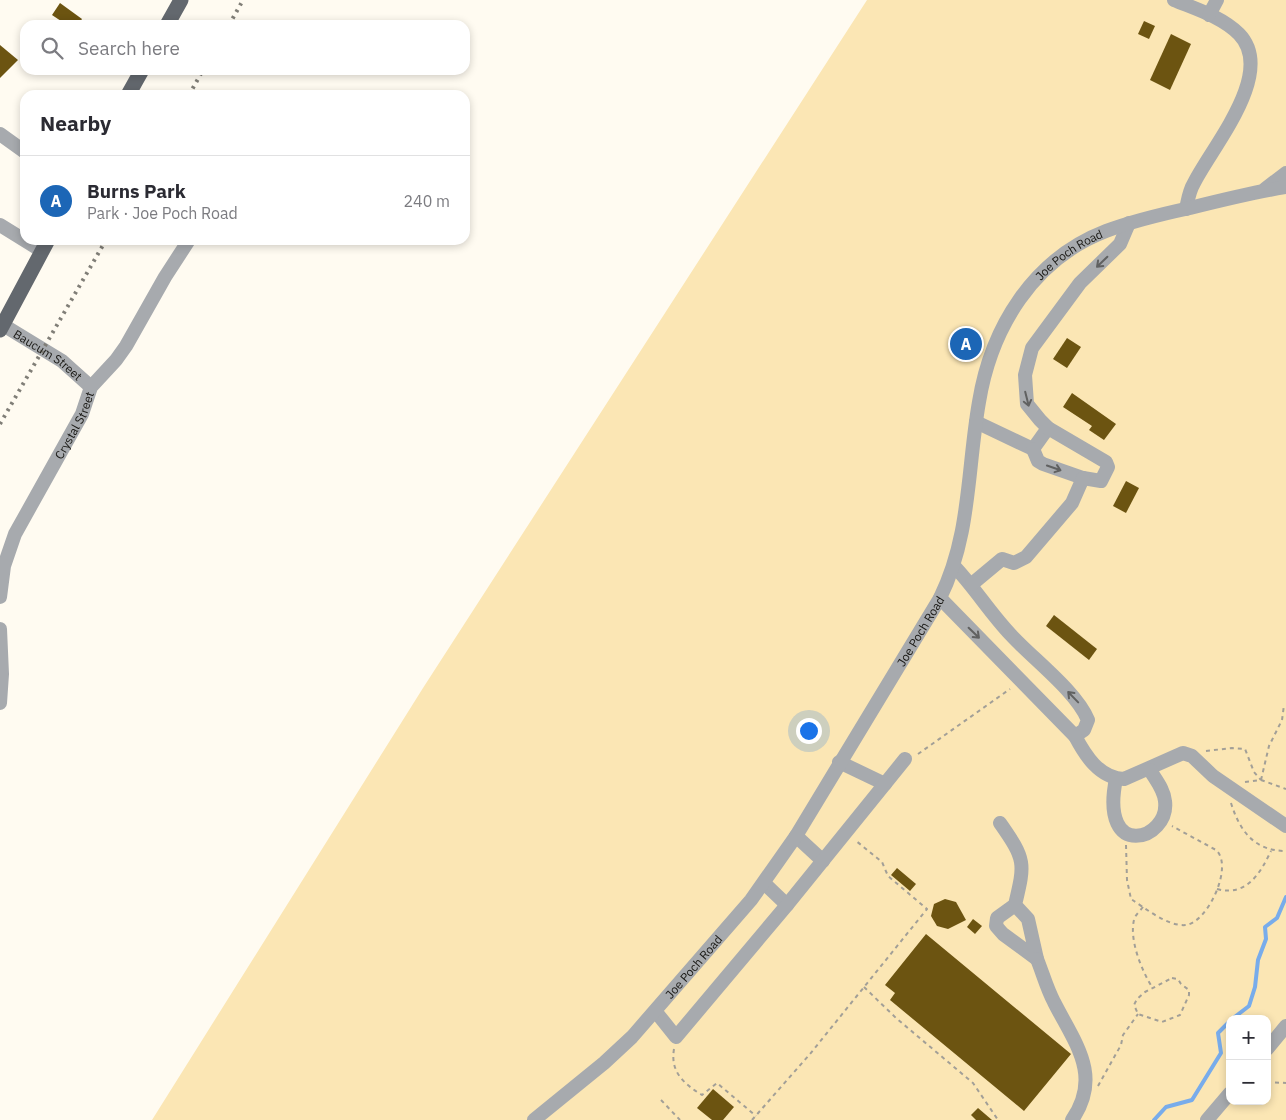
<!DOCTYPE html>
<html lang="en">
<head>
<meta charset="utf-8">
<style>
  :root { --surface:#fff; --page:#f7f7f7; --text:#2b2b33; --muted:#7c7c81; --line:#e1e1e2; --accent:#1c66b6 }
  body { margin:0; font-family:"IBM Plex Sans",sans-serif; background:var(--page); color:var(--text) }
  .controls { position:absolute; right:15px; bottom:15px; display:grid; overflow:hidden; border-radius:10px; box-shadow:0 2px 8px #0003 }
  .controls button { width:45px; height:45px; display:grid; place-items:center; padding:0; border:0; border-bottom:1px solid var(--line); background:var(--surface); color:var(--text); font:25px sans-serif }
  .you { position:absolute; left:808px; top:730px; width:18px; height:18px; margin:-12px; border:4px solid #fff; border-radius:50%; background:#1a73e8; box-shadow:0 0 0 8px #1a73e833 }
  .badge { display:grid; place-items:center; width:32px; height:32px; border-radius:50%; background:var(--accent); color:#fff; font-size:16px; font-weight:700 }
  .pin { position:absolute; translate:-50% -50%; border:2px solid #fff; box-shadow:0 1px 5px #0006 }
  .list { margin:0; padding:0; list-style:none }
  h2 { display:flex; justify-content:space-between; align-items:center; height:65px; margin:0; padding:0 20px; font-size:21px }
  h2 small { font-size:16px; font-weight:400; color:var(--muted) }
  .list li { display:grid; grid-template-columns:32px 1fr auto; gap:15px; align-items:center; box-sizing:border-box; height:90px; padding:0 20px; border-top:1px solid var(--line) }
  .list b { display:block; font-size:19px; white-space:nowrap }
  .list p { margin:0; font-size:16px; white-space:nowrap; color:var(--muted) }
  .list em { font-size:16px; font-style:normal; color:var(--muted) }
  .icon { flex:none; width:28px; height:28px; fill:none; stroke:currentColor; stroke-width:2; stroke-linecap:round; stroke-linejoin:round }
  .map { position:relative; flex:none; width:1286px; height:1120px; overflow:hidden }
  .search { position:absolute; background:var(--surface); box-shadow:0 2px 8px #0003; left:20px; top:20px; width:450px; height:55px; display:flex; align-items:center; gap:12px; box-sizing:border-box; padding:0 18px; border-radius:15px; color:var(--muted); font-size:19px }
  .panel { position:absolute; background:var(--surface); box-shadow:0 2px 8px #0003; left:20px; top:90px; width:450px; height:155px; border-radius:15px }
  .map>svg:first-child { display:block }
  .green { fill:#fbe6b4; fill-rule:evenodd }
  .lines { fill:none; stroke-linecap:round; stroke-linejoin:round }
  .stream { stroke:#78aceb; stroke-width:4 }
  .building { fill:#6c5411 }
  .path { stroke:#a29f97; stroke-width:2; stroke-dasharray:4 4; stroke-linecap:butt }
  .minor { stroke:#a7aaae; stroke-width:14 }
  .major { stroke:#63686e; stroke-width:15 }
  .rail { stroke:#807e77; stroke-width:4; stroke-dasharray:2.5 5; stroke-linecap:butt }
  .oneway { stroke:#606161 }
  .labels { text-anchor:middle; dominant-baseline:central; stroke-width:5; stroke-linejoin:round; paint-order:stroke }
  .street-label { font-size:12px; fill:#191814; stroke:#fffbf1 }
</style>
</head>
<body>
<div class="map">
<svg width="1286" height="1120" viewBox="0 0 1286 1120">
  <rect width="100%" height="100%" fill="#fffbf1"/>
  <!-- green -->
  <path class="green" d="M 867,0 L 1286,0 L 1286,1120 L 152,1120 L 423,688 ZM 1230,1019 L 1267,1019 L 1267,1101 L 1230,1101 Z"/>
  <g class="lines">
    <!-- stream -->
    <g class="stream">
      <polyline points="1232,1019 1249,1006 1255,987 1258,960 1266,939 1265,927 1277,918 1286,897"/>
      <polyline points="1154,1120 1166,1107 1192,1100 1221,1053 1218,1033 1230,1021"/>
    </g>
  </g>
  <!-- building -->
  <g class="building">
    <polygon points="60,3 82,19 78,25 59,25 61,21 52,15"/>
    <polygon points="1144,21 1155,26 1149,39 1138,34"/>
    <polygon points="1171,34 1191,44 1170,90 1150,80"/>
    <polygon points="0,45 18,60 0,78"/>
    <polygon points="1067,338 1081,347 1067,368 1053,359"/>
    <polygon points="1072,393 1116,424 1104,440 1089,430 1092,426 1063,407"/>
    <polygon points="1126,481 1139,488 1126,513 1113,506"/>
    <polygon points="1054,615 1097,649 1089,660 1046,626"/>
    <polygon points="897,868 916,884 910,891 891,875"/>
    <polygon points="945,899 956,902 966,920 948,929 937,926 931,916 934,904"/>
    <polygon points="973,919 982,926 975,934 967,927"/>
    <polygon points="926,934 1071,1054 1024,1111 890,1000 895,993 885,985"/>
    <polygon points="713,1089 734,1107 723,1120 712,1120 697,1108"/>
    <polygon points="978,1108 992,1120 976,1120 971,1115"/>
  </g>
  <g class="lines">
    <!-- path -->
    <g class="path">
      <polyline points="1206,751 1232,748 1245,749 1254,772 1261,780"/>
      <polyline points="918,754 1010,689"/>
      <polyline points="1261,780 1269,746 1282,720 1284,705"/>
      <polyline points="1245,782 1261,780 1286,789"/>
      <path d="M 1231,803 C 1240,832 1255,851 1286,851"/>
      <path d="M 1126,845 L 1127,880 L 1131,899 C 1145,908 1168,927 1186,925 C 1208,922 1234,866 1216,850 L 1172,826"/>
      <path d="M 1217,889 C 1246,897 1260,874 1271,851"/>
      <path d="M 1143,907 C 1140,911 1135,915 1134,920 C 1129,940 1142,971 1152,987"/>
      <polygon points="1172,978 1178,979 1181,984 1189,990 1189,995 1180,1015 1162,1022 1138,1014 1134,1005 1137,999 1145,992"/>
      <polyline points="864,987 896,1018 973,1083 998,1120"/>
      <path d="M 674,1049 C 670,1072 684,1084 702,1095 L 717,1083 L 756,1116"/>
      <polyline points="1267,1082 1286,1083"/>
      <polyline points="1098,1086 1121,1045 1123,1035 1138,1014"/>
      <polyline points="661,1100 680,1120"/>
      <polyline points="752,1120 810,1054 927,909 888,876 882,862 855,840"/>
    </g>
    <!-- minor -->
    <g class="minor">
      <path d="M 1174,0 C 1196,9 1222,17 1239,34 C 1277,73 1211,148 1194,183 C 1189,191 1188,200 1186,209"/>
      <polyline points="1209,15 1217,0"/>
      <polyline points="0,134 25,152"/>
      <polyline points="1265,189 1286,173"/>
      <polyline points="0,225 42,251"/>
      <path id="s1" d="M 3,325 L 62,361 L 91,387"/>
      <polyline points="976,422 1033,449 1048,428"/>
      <polyline points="1033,449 1038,461 1043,464 1083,478 1101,481 1108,467 1106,462 1048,428 1040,420 1027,404 1025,375 1032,348 1080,283 1120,244 1129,223"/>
      <path d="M 954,566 C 975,588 990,613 1011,635 C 1033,659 1076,691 1088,720 L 1084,730 L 1075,736"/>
      <polyline points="972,584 1002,559 1014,563 1026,557 1072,503 1083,478"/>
      <path id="s2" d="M 0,597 L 4,566 L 15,534 L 82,414 L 91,387 L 116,360 L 126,346 L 165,277 L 189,240"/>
      <path d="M 940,598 L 1075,736 C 1085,755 1099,778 1124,779 L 1183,753 L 1192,756 L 1213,776 L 1286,826"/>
      <polyline points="0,629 2,674 0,703"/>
      <polyline points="839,762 885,784"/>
      <path d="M 1116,779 C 1099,862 1170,840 1165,801 C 1164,789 1155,779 1150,770"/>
      <path d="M 1000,823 C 1026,860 1025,863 1015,905 L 997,918 L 996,926 L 1003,934 L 1037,959 L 1028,919 L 1015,905"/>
      <polyline points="796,836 823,861"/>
      <polyline points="764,883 787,905"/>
      <path d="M 1037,959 C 1043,974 1047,989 1054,1002 C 1074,1042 1103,1075 1072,1120"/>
      <polyline points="656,1012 676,1037 787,905 905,759"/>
      <polyline points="1267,1049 1286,1026"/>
      <path id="s3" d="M 534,1120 L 604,1063 L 632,1037 L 751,900 L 796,836 L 940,598 C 971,535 967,470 979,402 C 991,328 1033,259 1106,231 C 1133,221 1162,214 1190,208 C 1222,200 1254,192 1286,187"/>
      <polyline points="1207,1120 1230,1093"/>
    </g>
    <!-- major -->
    <g class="major">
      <polyline points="167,25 181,0"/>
      <polyline points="128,95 142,70"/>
      <polyline points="0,330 48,240"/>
    </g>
    <!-- rail -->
    <g class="rail">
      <polyline points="229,25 243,0"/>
      <polyline points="189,95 203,70"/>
      <polyline points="0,424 106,240"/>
    </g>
  </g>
  <!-- one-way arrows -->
  <defs><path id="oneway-shaft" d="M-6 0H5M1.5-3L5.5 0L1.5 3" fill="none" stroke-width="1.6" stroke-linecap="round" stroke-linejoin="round" transform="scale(1.25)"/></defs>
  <g class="oneway">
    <use href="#oneway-shaft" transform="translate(1102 262) rotate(136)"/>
    <use href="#oneway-shaft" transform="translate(1027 399) rotate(76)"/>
    <use href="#oneway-shaft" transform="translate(1054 468) rotate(19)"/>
    <use href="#oneway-shaft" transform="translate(974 633) rotate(44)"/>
    <use href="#oneway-shaft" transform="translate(1073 697) rotate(-134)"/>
  </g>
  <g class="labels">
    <!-- street labels -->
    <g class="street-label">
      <text stroke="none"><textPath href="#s3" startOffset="1046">Joe Poch Road</textPath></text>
      <text stroke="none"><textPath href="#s1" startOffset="54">Baucum Street</textPath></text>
      <text stroke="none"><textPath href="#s2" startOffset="189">Crystal Street</textPath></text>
      <text stroke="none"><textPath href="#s3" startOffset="628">Joe Poch Road</textPath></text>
      <text stroke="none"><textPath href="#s3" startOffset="222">Joe Poch Road</textPath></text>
    </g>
  </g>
</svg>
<div class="controls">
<button>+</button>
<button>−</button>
</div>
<div class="you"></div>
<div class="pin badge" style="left:966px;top:344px">A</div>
<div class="search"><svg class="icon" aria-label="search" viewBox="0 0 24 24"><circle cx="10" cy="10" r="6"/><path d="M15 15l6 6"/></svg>Search here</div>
<section class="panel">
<h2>Nearby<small></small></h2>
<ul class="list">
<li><span class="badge">A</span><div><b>Burns Park</b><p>Park · Joe Poch Road</p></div><em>240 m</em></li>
</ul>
</section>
</div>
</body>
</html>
